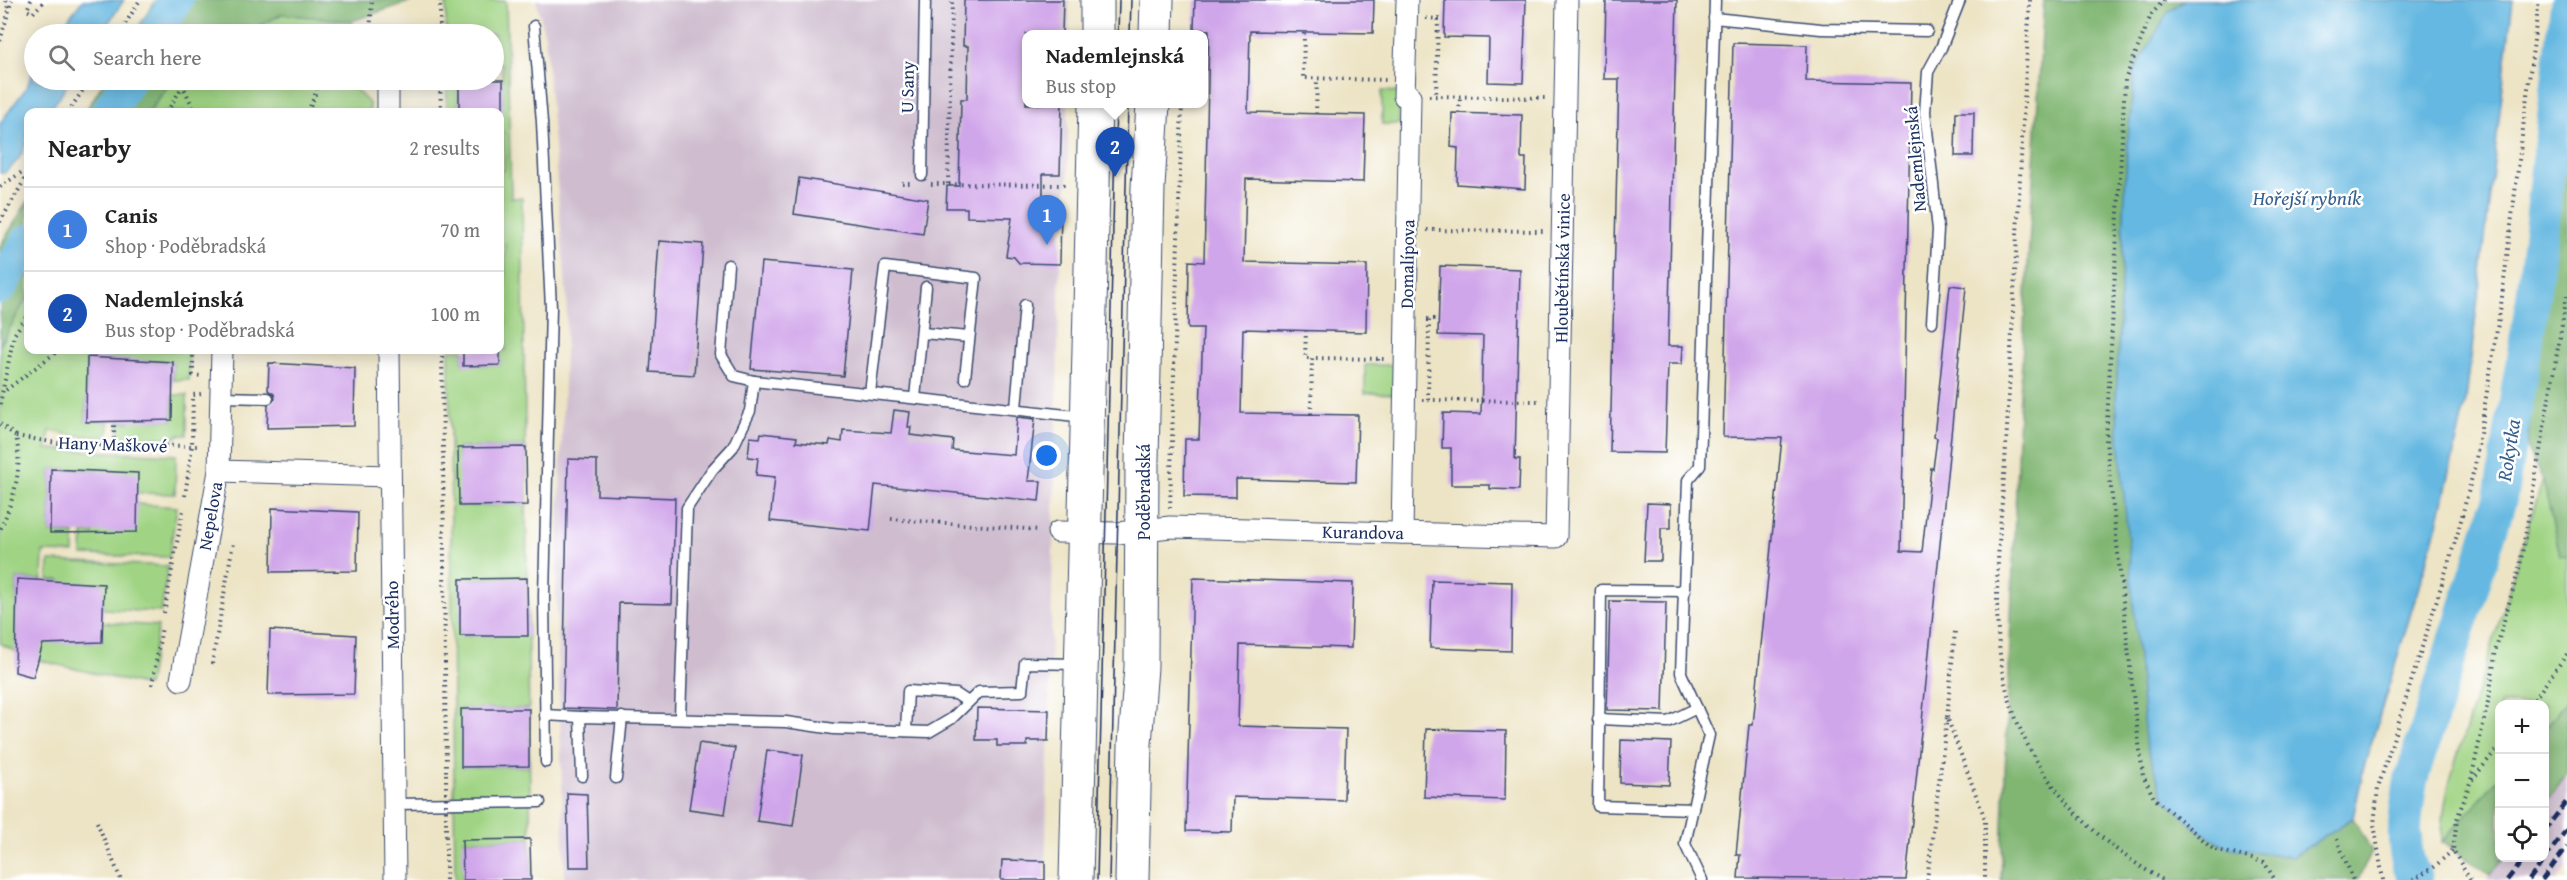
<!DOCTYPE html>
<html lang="en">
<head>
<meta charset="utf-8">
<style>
  :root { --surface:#fff; --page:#f6f6f6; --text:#222; --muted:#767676; --line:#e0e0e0; --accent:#db2777 }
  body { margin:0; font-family:"Gentium Book Plus",serif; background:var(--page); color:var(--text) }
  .controls { position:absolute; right:18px; bottom:18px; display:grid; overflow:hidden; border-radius:12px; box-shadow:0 3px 15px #0003 }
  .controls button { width:54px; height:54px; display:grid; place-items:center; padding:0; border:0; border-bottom:2px solid var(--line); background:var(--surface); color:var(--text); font:30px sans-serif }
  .you { position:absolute; left:1047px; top:456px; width:21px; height:21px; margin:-15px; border:4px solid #fff; border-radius:50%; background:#1a73e8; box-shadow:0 0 0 9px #1a73e833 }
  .badge { display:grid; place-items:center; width:39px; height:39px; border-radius:50%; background:var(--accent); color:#fff; font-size:20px; font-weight:700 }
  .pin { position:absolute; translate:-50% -50px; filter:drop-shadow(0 2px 3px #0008) }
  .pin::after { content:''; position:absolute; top:32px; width:21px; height:18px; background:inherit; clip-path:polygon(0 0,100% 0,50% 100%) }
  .popup { position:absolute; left:1022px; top:30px; width:186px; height:78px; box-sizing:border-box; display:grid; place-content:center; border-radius:12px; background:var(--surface); filter:drop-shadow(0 2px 4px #0005); font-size:20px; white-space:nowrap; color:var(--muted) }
  .popup b { font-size:22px; color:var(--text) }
  .popup::after { content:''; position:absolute; left:50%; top:100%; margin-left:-12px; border:12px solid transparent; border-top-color:var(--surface) }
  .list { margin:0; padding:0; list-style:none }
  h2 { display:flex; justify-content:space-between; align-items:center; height:78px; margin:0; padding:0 24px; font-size:26px }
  h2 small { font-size:20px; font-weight:400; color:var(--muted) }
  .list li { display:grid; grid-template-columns:39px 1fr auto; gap:18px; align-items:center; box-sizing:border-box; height:84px; padding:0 24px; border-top:2px solid var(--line) }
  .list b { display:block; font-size:22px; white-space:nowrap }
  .list p { margin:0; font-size:20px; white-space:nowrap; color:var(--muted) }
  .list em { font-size:20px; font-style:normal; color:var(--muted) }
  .icon { flex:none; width:33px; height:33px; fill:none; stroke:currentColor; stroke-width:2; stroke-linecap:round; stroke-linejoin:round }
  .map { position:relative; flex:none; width:2567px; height:880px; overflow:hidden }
  .search { position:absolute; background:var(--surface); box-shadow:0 3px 15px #0003; left:24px; top:24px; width:480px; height:66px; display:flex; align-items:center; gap:15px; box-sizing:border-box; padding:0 21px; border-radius:33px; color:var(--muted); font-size:22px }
  .panel { position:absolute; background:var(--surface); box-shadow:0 3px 15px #0003; left:24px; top:108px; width:480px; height:246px; border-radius:12px }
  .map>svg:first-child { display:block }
  .industrial { fill:#cfbdcf }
  .green { fill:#a0d484; stroke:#5e8271; stroke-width:1.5; fill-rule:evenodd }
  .forest { fill:#80b672; stroke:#4e7268; stroke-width:1.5 }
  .water { fill:#65b8e1; stroke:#4074a0; stroke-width:1.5 }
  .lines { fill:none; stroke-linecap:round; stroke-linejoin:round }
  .river { stroke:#65b8e1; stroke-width:34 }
  .building { fill:#d0a6ea }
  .lane-casing { stroke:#3a4a6d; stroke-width:13 }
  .street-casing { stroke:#3a4a6d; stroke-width:23 }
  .primary-casing { stroke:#3a4a6d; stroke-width:35 }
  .path { stroke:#3a4a6d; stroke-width:4; stroke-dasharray:1.5 4.5; stroke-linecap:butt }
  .lane { stroke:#fff; stroke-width:10 }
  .street { stroke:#fff; stroke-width:21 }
  .primary { stroke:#fff; stroke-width:33 }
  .tram { stroke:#1b2f5e; stroke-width:1.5 }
  .rail { stroke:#1b2f5e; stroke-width:4.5; stroke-dasharray:9 4.5; stroke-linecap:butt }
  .path-bridge { stroke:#3a4a6d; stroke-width:4; stroke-dasharray:1.5 4.5; stroke-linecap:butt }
  .labels { text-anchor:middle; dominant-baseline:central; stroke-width:5; stroke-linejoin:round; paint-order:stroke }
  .street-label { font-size:18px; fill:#1b2f5e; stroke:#fff }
  .water-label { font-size:20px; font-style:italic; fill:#355f8c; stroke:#fff }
</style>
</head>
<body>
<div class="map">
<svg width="2567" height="880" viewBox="0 0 2567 880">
  <rect width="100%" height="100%" fill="#fff"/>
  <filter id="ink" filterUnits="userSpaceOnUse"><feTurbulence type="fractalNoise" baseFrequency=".0167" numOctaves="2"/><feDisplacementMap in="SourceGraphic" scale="12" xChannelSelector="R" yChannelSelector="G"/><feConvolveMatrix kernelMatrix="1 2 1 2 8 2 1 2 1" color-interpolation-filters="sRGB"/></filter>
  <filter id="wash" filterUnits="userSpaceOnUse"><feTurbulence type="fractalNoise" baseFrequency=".008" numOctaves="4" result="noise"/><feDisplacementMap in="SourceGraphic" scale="24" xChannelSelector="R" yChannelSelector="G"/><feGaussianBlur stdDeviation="1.35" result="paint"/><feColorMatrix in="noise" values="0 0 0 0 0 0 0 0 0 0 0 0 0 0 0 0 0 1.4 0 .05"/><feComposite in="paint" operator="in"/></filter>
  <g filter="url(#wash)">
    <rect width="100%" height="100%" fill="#ede4c5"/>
    <!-- industrial -->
    <g class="industrial">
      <polygon points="536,0 1069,0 1069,34 1026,34 1026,104 1068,104 1068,185 1062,208 1060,264 1045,880 565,880 556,592 567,302 545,36"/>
      <polygon points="2567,774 2567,866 2557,880 2487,880 2504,858 2544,858 2545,804"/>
    </g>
    <!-- green -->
    <g class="green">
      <path d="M 446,0 L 506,1 L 511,198 L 522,198 L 531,880 L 530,839 L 463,840 L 466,873 L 463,873 L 463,880 L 455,880 L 449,350 L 463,350 L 463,365 L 500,365 L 500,351 L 506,350 L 505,311 L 501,311 L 500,283 L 505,283 L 505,244 L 500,244 L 500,171 L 504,170 L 503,132 L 500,131 L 498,103 L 503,103 L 502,64 L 497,64 L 494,34 L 446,34 ZM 526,447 L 527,505 L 459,506 L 462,460 L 458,460 L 458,448 ZM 527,578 L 528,635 L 460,636 L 460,612 L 463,612 L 460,579 ZM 461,709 L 529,709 L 529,766 L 462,767 L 461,743 L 465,743 Z"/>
      <polygon points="282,14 352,21 353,34 244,34"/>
      <polygon points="172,80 343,80 343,83 355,89 369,103 370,112 149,112"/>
      <rect x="447" y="80" width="12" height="32"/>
      <polygon points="1382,91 1400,92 1399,124 1382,124"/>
      <polygon points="28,296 28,350 189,350 189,380 173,380 173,362 87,358 86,421 109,422 108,437 77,436 50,431 46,449 176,455 175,494 137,493 98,473 97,470 51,469 50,533 74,534 74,553 43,552 42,580 17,579 16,643 102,642 102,622 158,626 148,686 25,657 0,643 0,346"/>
      <polygon points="1365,365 1398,365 1398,394 1365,393"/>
      <polygon points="173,395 187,395 187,435 177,435 176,438 119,438 119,422 129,422 129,419 172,420"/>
      <path d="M 2543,480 L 2560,554 L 2567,556 L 2567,701 L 2545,728 L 2544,704 L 2500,704 L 2499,778 L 2442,842 C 2442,793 2457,758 2471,713 C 2496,635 2518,557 2543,480 Z"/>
      <polygon points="137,504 177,507 169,557 82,555 83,534 93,534 94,531"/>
      <polygon points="49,561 168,566 161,612 103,609 103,584 60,583 60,580 48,580"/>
    </g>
    <!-- forest -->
    <g class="forest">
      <polygon points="156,0 415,0 352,21 282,14 244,34 134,34"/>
      <polygon points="2044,0 2184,0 2168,12 2127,146 2116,401 2129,543 2292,857 2353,818 2372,851 2358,880 2001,880 2019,410"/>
      <polygon points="105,80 172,80 149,112 85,112"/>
      <polygon points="2567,102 2567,556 2560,555 2543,480 2527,449 2536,348"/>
      <polygon points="28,201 28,296 0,345 0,246"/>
      <polygon points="2567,701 2567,774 2545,804 2545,728"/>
      <polygon points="2499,778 2500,858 2504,858 2491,875 2442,842"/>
    </g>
    <!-- water -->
    <g class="water">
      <polygon points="83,0 124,0 101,34 56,34"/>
      <polygon points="2184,0 2513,0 2466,400 2438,524 2364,767 2353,818 2292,857 2226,847 2198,830 2164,798 2145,741 2116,401 2127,146 2135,70 2168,12"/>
      <path d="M 34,67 L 34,80 L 71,80 L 49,112 L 28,112 C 28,140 28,155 4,173 L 0,173 L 0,123 L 27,87 Z"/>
    </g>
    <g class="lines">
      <!-- river -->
      <g class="river">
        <polyline points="155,34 176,0"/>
        <polyline points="108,112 128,80"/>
        <polyline points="0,287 28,241"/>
        <path d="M 2416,880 C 2398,850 2406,812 2411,780 L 2500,499 L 2533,298 L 2567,6"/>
      </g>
    </g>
    <g id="blocks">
      <!-- building -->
      <g class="building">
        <polygon points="964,0 1063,0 1062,34 1026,34 1026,104 1062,104 1060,174 1043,174 1043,207 1061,208 1060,264 1019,263 1014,257 1006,256 1012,218 967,217 967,208 946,208 947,186 959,186 961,99 967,99 968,46 963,46"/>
        <polygon points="1195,0 1374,0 1373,33 1250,31 1248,112 1365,115 1363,182 1246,179 1244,262 1367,265 1366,332 1243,329 1241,413 1358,415 1356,482 1236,479 1236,497 1184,496 1185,439 1199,439 1203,328 1188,328 1189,261 1204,262 1206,178 1209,30 1194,29"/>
        <polygon points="1445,0 1526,0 1523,83 1488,82 1489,38 1444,37"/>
        <polygon points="1606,0 1677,0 1668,346 1683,346 1682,364 1668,364 1665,453 1610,452 1619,79 1604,79"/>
        <polygon points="1733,43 1807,45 1806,81 1911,83 1901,551 1922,552 1931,468 1933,469 1937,438 1934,437 1950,285 1966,287 1906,880 1738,878 1740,855 1736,855 1749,725 1753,725 1782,438 1723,437"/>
        <rect x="459" y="80" width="44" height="32"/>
        <polygon points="1956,112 1974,112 1973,156 1955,156"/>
        <polygon points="1452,113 1522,115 1521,158 1526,158 1525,189 1457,184 1458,148 1451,147"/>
        <polygon points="799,178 928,199 923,234 794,214"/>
        <polygon points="659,241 703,244 694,375 650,372"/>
        <polygon points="761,262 853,270 843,376 751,369"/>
        <polygon points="1440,266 1520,269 1515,459 1520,459 1519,490 1490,489 1490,485 1451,485 1451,448 1442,448 1443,413 1481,414 1483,336 1438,335"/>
        <polygon points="463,350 500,350 500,365 463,366"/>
        <polygon points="87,357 173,362 172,420 86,422"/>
        <polygon points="269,363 355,368 354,426 267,428 268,405 275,399 274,394 268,390"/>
        <polygon points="894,410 910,412 908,427 911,427 910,435 953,440 952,450 1014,455 1017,417 1035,419 1028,481 1041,481 1039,501 875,485 870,531 770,521 775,477 756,475 758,458 748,457 750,437 760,438 761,433 797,437 796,442 829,445 830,440 842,442 843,430 891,433"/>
        <polygon points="526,447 527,505 459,506 458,448"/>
        <polygon points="568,459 597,460 597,495 675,498 672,604 619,603 617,710 563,708"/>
        <polygon points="51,469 138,473 137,532 50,533"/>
        <polygon points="1647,503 1671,504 1671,528 1661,528 1661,561 1644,561"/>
        <polygon points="272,508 358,512 357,571 271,572"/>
        <polygon points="527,578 528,636 460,636 460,579"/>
        <polygon points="1193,578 1353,583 1351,648 1240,645 1238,726 1346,729 1344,800 1233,797 1232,832 1186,831"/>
        <polygon points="17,579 104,584 102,642 43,644 33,677 15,672"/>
        <polygon points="1432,580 1512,582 1511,651 1430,648"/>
        <polygon points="1610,601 1666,602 1663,711 1607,710"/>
        <polygon points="270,630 356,635 354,694 268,695"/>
        <polygon points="977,708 1049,710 1048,741 1027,741 1027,746 997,746 997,740 976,740"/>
        <polygon points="461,709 529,709 529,766 461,767"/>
        <polygon points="1426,729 1506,731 1505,800 1424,797"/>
        <polygon points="1621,740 1671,742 1669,785 1620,783"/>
        <polygon points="699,743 735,748 725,814 689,809"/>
        <polygon points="767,750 803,755 793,826 757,821"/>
        <polygon points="567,793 587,794 589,867 569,867"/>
        <polygon points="530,839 531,880 463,880 462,840"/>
        <polygon points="1002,860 1045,861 1045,880 1001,880"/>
      </g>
    </g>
  </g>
  <g filter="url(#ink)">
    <use href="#blocks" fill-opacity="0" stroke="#3a4a6d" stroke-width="1.5"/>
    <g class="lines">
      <defs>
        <g id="lane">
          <polyline points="1714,18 1821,29 1927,31"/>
          <polyline points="534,26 542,122 551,308 544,596 546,762"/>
          <polyline points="922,175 925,0"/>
          <polyline points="728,265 721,355 734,376 754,381 1085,417"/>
          <polyline points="1932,322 1938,230 1925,112 1928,72 1941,48 1960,0"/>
          <polyline points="922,333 969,337"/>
          <polyline points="870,393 885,267 976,278 965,378"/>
          <polyline points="221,397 268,398"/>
          <polyline points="915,398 926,287"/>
          <polyline points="1016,408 1025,305"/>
          <polyline points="1685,591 1601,590 1598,806 1693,809"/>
          <polyline points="545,715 580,717"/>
          <polyline points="680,718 687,508 712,470 733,447 750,411 754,381"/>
          <polyline points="1598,719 1668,722 1697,708"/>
          <polyline points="906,731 908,691 956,694 968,702"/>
          <polyline points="582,776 580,717 786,722 834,729 929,732 951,719 979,692 1022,691 1025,663 1077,664"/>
          <polyline points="616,778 622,717"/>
          <polyline points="394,804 540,802"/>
          <polyline points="1702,880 1685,844 1709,735 1681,673 1688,480 1700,466 1715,0"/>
        </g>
        <g id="street">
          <polyline points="384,80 388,86 388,112"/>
          <polyline points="389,350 395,880"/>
          <polyline points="219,471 389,476"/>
          <polyline points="1058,532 1118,533 1170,527 1556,537 1567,0"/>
          <polyline points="1402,533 1410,96 1404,96 1407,0"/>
          <polyline points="181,680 219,471 222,350"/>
        </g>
        <g id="primary">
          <polyline points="1097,34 1097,0"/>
          <polyline points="1156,34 1157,0"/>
          <polyline points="1076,880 1095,104"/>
          <polyline points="1132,880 1135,744 1141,667 1142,460 1148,187 1153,104"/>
        </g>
      </defs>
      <!-- lane casing -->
      <use href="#lane" class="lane-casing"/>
      <!-- street casing -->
      <use href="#street" class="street-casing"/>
      <!-- primary casing -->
      <use href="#primary" class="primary-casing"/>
      <!-- path -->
      <g class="path">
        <polyline points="6,0 9,12"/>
        <polyline points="31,0 27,10 33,13 45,0"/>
        <polyline points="440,0 440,34"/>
        <path d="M 2030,0 C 2021,148 2014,297 2006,446 C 2002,519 1988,616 2006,687 C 2027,772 2088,838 2163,880"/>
        <polyline points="2164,0 2151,15 2125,80 2106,442 2134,703 2143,776 2154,798 2214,849 2264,862 2275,880"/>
        <polyline points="1426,18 1438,19 1436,96"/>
        <polyline points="1438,19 1444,19"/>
        <polyline points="1304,33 1303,78 1386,80"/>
        <polyline points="119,34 140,0"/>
        <polyline points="370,34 372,0"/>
        <polyline points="0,41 12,0"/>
        <polyline points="440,80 441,112"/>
        <polyline points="182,84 195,112"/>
        <polyline points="1429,96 1546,98"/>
        <polyline points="68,112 90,80"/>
        <polyline points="167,112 186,80"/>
        <polyline points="308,112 317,90 317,80"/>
        <polyline points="1459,113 1460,97"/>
        <polyline points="1316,114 1317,78"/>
        <polyline points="902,183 912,183"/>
        <polyline points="931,184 1068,185"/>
        <polyline points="948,184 952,0"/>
        <polyline points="0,187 28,168"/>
        <polyline points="0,222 28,174"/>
        <polyline points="1427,230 1543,231"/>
        <polyline points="1427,319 1438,319"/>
        <polyline points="1306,330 1305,358 1312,358"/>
        <polyline points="193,350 193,375 201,376"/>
        <polyline points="442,350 446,774"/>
        <polyline points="1378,359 1378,365"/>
        <polyline points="6,390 59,350"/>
        <polyline points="1422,400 1540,401"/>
        <polyline points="1428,400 1429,319"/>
        <polyline points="0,404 14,335 28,314"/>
        <polyline points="1311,414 1312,358 1387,359"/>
        <path d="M 0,424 L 16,436 C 23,471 14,498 0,530"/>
        <polyline points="16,436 69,445 200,446"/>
        <polyline points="114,445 114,422"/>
        <polyline points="185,496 192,446 193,395 201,394"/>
        <polyline points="1170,508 1182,104"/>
        <polyline points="891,519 1040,530"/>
        <polyline points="164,613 183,510"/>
        <polyline points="212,664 233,543"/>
        <polyline points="152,685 162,627"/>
        <polyline points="2531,704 2567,654"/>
        <polyline points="1947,717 1955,631"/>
        <polyline points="2472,780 2500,745"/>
        <polyline points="97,822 121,880"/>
        <polyline points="2337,839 2353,880"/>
        <polyline points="446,880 446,836"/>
        <polyline points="1927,880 1947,717 1985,819 1985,880"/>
        <polyline points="2383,880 2374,824 2378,788 2458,532 2475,465 2501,305 2539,0"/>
        <polyline points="2413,880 2434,867 2453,850"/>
        <polyline points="2470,880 2453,850 2457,819 2471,780 2489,697 2496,649 2520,565 2567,296"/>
      </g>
      <!-- lane -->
      <use href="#lane" class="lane"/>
      <!-- street -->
      <use href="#street" class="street"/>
      <!-- primary -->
      <use href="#primary" class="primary"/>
      <!-- tram -->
      <g class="tram">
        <polyline points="1118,34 1119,0"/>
        <polyline points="1130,34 1131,0"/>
        <polyline points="1097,880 1116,104"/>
        <polyline points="1109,880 1128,104"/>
      </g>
      <!-- rail -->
      <g class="rail">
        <polyline points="2544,831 2567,801"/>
        <polyline points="2507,880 2525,858"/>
        <polyline points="2529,880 2567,829"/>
        <polyline points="2542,880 2567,847"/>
      </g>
      <!-- path-bridge -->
      <polyline class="path-bridge" points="446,774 446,836"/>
    </g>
  </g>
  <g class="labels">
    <!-- street labels -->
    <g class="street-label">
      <text transform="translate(907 87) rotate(-89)">U Sany</text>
      <text transform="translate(1915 159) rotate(-95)">Nademlejnská</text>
      <text transform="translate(1407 264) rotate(-89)">Domalípova</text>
      <text transform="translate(1562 268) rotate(-89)">Hloubětínská vinice</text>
      <text transform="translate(113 444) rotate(2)">Hany Maškové</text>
      <text transform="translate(1143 492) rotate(-90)">Poděbradská</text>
      <text transform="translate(210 516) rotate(-80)">Nepelova</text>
      <text transform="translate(1363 532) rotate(1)">Kurandova</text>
      <text transform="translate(392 615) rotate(-91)">Modrého</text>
    </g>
    <!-- water labels -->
    <g class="water-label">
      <text x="2307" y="197">Hořejší rybník</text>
      <text transform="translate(2508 450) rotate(-81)">Rokytka</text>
    </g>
  </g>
</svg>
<div class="controls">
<button>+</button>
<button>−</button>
<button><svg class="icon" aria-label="locate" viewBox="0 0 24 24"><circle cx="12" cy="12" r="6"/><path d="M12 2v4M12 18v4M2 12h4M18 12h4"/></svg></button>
</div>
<div class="you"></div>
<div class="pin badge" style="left:1047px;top:245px;background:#3f7fe0">1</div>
<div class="pin badge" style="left:1115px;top:177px;background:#1a4fb4">2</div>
<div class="popup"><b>Nademlejnská</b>Bus stop</div>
<div class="search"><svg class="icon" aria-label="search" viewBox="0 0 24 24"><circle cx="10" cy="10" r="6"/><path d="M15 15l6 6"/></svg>Search here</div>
<section class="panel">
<h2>Nearby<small>2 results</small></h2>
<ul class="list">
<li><span class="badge" style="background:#3f7fe0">1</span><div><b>Canis</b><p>Shop · Poděbradská</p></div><em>70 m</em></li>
<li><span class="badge" style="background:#1a4fb4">2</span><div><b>Nademlejnská</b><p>Bus stop · Poděbradská</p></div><em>100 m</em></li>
</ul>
</section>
</div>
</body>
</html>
